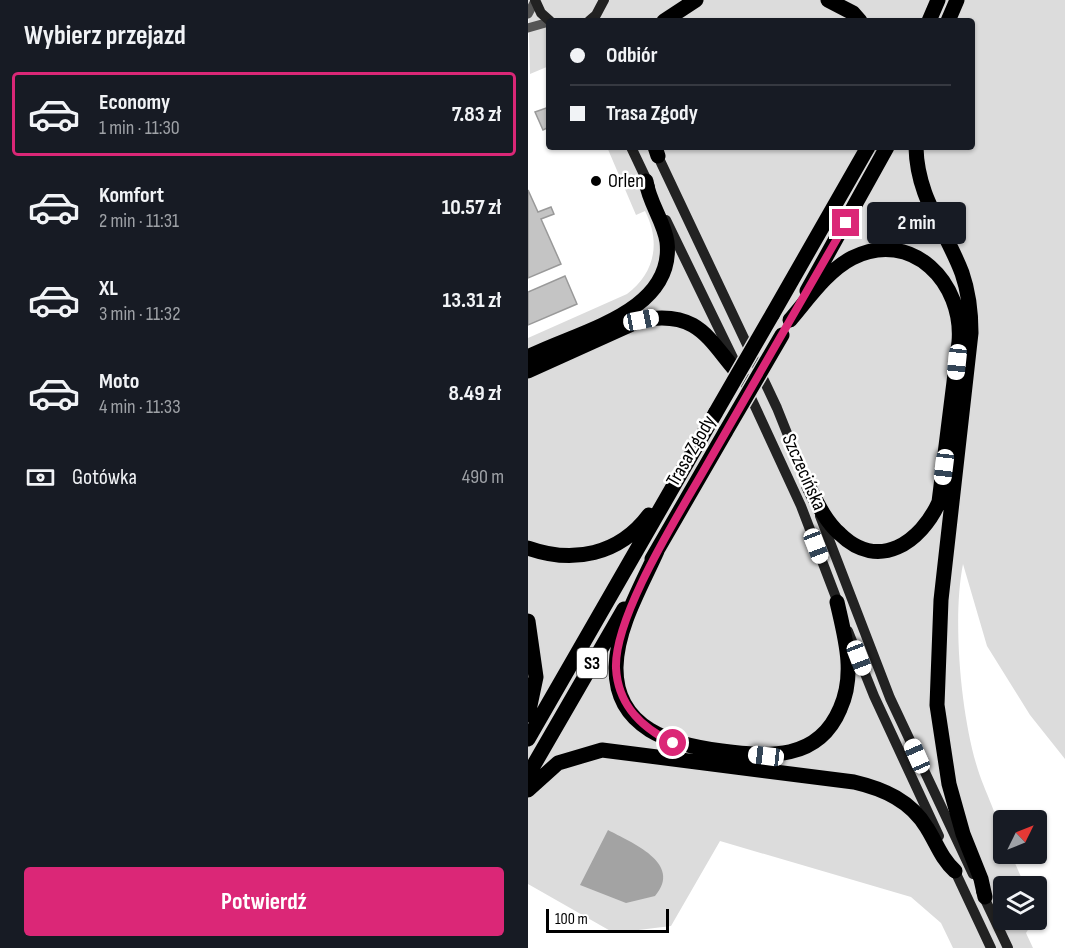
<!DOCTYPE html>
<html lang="pl">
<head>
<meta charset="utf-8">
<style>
  body { margin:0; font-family:"Sofia Sans Condensed",sans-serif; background:#20242c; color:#f1f3f6; height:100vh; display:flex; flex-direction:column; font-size:22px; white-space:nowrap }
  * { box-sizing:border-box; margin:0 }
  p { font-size:20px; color:#9ea1a6 }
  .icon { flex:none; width:33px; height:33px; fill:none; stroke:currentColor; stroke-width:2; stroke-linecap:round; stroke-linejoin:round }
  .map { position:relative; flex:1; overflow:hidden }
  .side { display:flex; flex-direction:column; background:#171b24; width:528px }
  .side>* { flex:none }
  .hud { position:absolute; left:18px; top:18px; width:429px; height:132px; border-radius:6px; box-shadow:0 2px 4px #0004; display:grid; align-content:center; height:132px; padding:0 24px; background:#171b24 }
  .needle { width:39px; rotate:47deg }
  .controls { position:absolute; left:465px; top:810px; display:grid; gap:12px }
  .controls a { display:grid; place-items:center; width:54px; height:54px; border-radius:6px; background:#171b24; box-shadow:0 2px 4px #0004; font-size:30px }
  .scale { position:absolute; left:18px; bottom:15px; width:123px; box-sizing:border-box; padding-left:6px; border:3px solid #000; border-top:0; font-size:16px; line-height:21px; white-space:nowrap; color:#000; -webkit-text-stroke:4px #fff; paint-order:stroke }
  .end { position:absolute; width:27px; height:27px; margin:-14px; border:8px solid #db2777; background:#fff; box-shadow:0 0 0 3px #fff }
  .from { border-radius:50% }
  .bubble { position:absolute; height:42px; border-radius:6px; background:#171b24; box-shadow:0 2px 4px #0004; font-size:20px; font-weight:700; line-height:42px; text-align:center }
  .car { position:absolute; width:18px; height:36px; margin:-18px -9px; border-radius:8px; box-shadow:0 0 4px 2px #0007; background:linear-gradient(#fff 24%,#345 0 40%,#fff 0 76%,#345 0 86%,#fff 0) }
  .hud b { display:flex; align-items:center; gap:21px; height:57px; font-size:22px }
  .hud b+b { border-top:2px solid #363941 }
  .hud i { width:15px; height:15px; background:#f1f3f6 }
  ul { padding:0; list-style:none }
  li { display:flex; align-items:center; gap:18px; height:84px; margin:0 12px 9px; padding:0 12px; border:3px solid transparent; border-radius:6px }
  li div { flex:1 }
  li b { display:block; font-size:22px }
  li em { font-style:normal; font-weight:700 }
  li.current { border-color:#db2777 }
  li>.icon { width:54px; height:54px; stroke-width:1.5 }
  h2 { padding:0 24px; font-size:27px; line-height:72px }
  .pay { display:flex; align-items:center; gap:15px; height:66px; padding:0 24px; font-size:22px }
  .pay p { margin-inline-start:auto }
  .button { display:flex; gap:12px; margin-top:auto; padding:12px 24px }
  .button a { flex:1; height:69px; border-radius:6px; background:#db2777; color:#fff; font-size:24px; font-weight:700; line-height:69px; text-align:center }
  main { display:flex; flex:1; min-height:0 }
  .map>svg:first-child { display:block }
  .green { fill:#dcdcdc }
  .water { fill:#a3a3a3 }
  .building { fill:#c4c4c4; stroke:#999; stroke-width:1.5 }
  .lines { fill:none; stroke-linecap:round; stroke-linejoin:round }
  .motorway-casing { stroke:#dbdbdb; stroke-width:18 }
  .tertiary { stroke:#555; stroke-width:9 }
  .secondary { stroke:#222; stroke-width:10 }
  .motorway { stroke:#000; stroke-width:15 }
  .motorway-bridge-casing { stroke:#dbdbdb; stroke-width:18; stroke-linecap:butt }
  .motorway-bridge { stroke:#000; stroke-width:15 }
  .route { stroke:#db2777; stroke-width:8 }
  .poi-dot { fill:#000; stroke:#fff; stroke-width:2 }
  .labels { text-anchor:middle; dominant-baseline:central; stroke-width:5; stroke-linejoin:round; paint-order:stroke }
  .shield { fill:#fff; stroke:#4c4c4c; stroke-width:1.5 }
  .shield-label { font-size:18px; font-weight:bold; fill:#000 }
  .poi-label { font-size:20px; fill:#000; stroke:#fff; text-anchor:start }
  .street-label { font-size:20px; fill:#000; stroke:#fff }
</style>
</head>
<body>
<main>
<section class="side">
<h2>Wybierz przejazd</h2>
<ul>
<li class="current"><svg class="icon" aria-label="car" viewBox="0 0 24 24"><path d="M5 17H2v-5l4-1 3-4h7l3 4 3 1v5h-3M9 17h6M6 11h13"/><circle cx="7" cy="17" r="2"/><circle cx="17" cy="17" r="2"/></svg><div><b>Economy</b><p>1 min · 11:30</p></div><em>7.83 zł</em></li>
<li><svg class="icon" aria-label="car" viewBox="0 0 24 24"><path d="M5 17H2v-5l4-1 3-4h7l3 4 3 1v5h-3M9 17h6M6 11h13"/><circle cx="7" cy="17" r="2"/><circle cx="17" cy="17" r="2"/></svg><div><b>Komfort</b><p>2 min · 11:31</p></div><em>10.57 zł</em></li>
<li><svg class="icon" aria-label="car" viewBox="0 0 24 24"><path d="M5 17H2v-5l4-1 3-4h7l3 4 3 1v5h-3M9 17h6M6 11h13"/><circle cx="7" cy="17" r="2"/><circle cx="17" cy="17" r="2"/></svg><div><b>XL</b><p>3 min · 11:32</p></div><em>13.31 zł</em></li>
<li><svg class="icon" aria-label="car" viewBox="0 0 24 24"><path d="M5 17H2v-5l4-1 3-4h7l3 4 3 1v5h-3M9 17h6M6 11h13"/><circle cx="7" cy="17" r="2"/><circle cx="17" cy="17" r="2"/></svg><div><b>Moto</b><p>4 min · 11:33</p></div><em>8.49 zł</em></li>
</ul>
<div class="pay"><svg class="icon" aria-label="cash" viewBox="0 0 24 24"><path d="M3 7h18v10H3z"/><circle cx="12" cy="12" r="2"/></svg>Gotówka<p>490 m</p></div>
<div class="button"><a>Potwierdź</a></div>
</section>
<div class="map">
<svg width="537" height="948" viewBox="0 0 537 948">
  <rect width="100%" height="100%" fill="#fff"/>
  <!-- green -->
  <path class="green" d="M0,0h537v759l-35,-44 -43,-69 -24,-82c-11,55 -2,153 15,206 9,28 25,54 26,84h7l14,32h-21v34h30l-8,13 7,15h-80l-12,-25 -30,-26 -191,-56 -49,85 -57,7 -86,-49v-546l99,-44c28,-21 34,-52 18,-83l-9,4 -29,-68h365v-126h-423v45l-19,8z"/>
  <!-- water -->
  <path class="water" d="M80,830c22,12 76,33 47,66l-29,7 -46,-18z"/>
  <!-- building -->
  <path class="building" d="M21,107v20l-6,3 -8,-18z
    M0,190l10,22 13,-5 3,7 -13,5 20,45 -33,14z
    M37,276l12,28 -49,21v-33z"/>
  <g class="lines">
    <defs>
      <path id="motorway" d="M300,0l25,13 7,8
        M136,21l32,-21
        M401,21l9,-21
        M420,21l9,-21
        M127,147l3,9
        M388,147c1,51 29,81 46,126 7,20 9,39 9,60l-30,267 -4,105 12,79 14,50 18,45 4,18
        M279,291l80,-144
        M244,315l96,-168
        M262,320c18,-21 37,-49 62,-62 60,-30 112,25 107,84l-20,160c-18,40 -60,70 -99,32 -14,-12 -23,-31 -31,-47
        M0,357c48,-25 147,-44 139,-115 -3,-21 -18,-39 -21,-61
        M0,371l113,-51c60,-11 68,22 102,59
        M0,548c45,16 91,7 121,-33
        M129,551c-16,36 -40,76 -41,116 -1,62 56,78 106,84 46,6 96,10 118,-42 16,-35 5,-72 -3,-107
        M124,559l74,-128
        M0,621l8,56 -8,38
        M0,739l188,-327
        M0,775l96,-166
        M0,790l30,-27 44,-13 252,32c30,7 57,19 73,46 10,16 14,30 28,43"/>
    </defs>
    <!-- motorway casing -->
    <use href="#motorway" class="motorway-casing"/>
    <!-- tertiary -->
    <path class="tertiary" d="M0,14l7,-13
      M0,28l21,-6"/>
    <!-- secondary -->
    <path class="secondary" d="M7,0l6,13 9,8
      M61,21l7,-6 8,-15
      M103,147l19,40
      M127,150l122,258 34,85
      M138,220l69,142
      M218,387l55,119 39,102
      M292,516l70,182 83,176
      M320,631l26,65 65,140
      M425,867l38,81
      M453,891l27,57"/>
    <!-- motorway -->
    <use href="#motorway" class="motorway"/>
    <defs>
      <path id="motorway-bridge" d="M188,412l56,-97
        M198,431l56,-96"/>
    </defs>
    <!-- motorway-bridge casing -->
    <use href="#motorway-bridge" class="motorway-bridge-casing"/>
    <!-- motorway-bridge -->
    <use href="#motorway-bridge" class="motorway-bridge"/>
  </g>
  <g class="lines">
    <!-- route -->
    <path class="route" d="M145,743c-31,-15 -55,-37 -57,-75 -2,-53 65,-157 92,-205 46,-80 92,-160 138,-240"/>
  </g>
  <!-- markers -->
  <circle class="poi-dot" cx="68" cy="181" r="6"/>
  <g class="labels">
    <!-- shield labels -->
    <rect class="shield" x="49" y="648" width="30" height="30" rx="4.5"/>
    <g class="shield-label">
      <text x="64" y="663">S3</text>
    </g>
    <!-- poi labels -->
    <g class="poi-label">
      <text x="80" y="181">Orlen</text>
    </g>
    <!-- street labels -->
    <g class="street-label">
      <text transform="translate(163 451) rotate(-60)">Trasa Zgody</text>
      <text transform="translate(276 472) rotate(66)">Szczecińska</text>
    </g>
  </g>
</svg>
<div class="controls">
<a><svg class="needle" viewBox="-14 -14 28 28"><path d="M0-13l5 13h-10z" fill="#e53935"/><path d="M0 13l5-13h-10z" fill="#9ea1a6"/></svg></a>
<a><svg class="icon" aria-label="layers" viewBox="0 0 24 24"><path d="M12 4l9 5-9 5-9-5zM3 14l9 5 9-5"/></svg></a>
</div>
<div class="scale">100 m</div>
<i class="end from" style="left:145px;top:743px"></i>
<i class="end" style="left:318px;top:223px"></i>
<div class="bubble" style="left:339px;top:202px;width:99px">2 min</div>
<i class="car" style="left:113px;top:320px;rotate:79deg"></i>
<i class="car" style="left:429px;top:362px;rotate:186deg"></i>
<i class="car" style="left:416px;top:467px;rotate:187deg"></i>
<i class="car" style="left:288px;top:546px;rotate:159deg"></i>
<i class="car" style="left:331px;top:658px;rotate:159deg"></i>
<i class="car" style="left:238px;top:756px;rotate:277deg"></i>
<i class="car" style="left:389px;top:756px;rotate:336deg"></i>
<div class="hud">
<b><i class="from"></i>Odbiór</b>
<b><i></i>Trasa Zgody</b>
</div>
</div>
</main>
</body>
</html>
